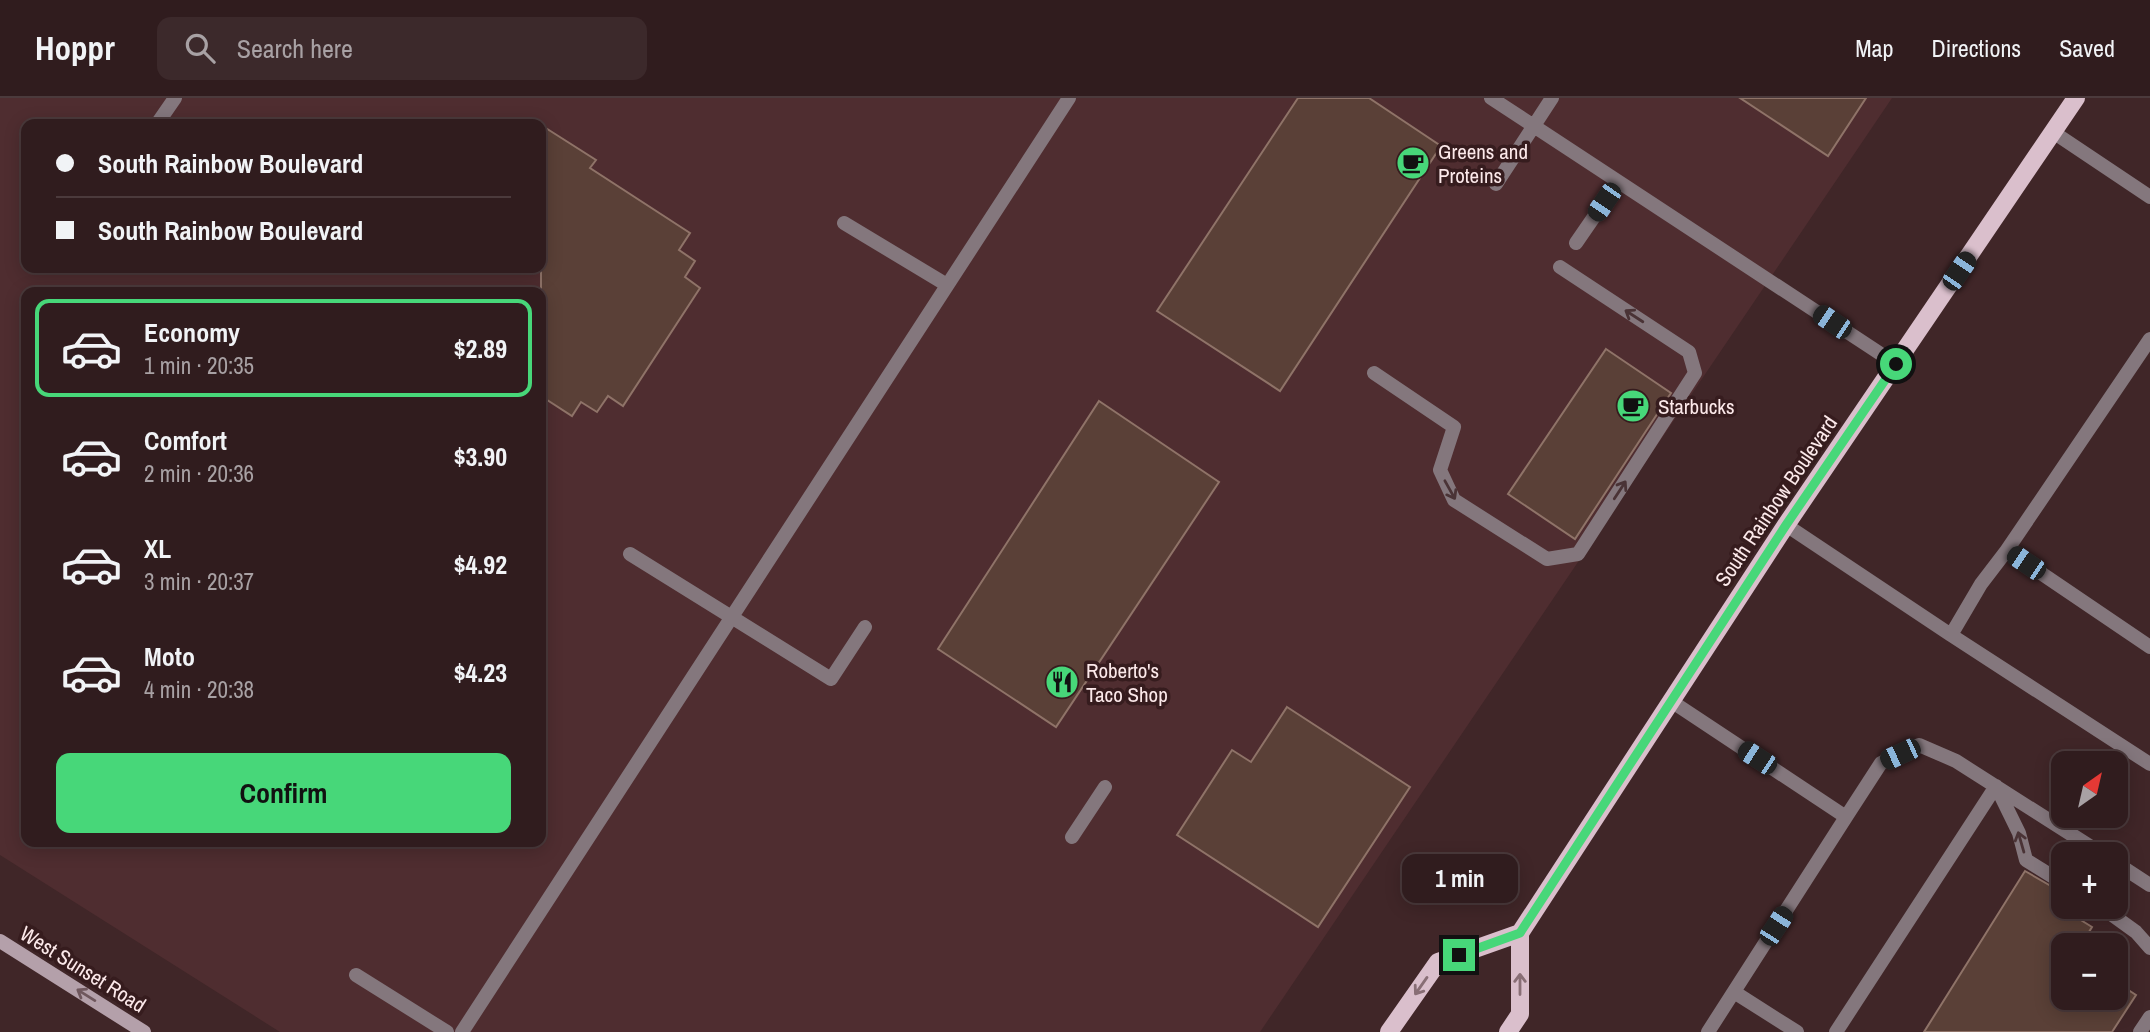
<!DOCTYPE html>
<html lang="en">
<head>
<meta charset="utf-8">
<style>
  body { margin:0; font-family:"Archivo Narrow",sans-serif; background:#3c292b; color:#f1f3f6; height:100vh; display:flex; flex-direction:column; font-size:26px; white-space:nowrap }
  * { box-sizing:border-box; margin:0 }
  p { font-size:23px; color:#a8a1a4 }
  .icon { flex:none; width:38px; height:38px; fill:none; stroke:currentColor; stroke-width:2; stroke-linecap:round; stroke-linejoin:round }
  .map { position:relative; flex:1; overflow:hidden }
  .drawer { position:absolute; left:21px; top:189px; width:525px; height:560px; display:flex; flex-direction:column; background:#301c1e; border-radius:14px; box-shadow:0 4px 18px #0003,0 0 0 2px #4b3a3c }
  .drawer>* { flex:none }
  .top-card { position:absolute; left:21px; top:21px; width:525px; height:154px; border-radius:14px; box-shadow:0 4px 18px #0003,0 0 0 2px #4b3a3c; display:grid; align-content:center; height:154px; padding:0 35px; background:#301c1e }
  .needle { width:46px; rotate:34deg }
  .controls { position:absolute; left:2051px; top:653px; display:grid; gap:14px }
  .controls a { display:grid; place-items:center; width:77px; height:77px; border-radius:14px; background:#301c1e; box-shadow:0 4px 18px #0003,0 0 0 2px #4b3a3c; font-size:35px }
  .end { position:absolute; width:32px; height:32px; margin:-16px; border:9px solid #47d779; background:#111; box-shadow:0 0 0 4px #111 }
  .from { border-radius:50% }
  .bubble { position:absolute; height:49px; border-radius:14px; background:#301c1e; box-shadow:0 4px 18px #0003,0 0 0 2px #4b3a3c; font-size:23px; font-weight:700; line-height:49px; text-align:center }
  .car { position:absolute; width:21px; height:42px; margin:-21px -10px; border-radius:9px; box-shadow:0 0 5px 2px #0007; background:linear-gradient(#222 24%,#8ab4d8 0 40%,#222 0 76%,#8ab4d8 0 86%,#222 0) }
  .top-card b { display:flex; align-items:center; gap:24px; height:66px; font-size:26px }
  .top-card b+b { border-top:2px solid #4b3a3c }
  .top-card i { width:18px; height:18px; background:#f1f3f6 }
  ul { padding:12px 0 0; list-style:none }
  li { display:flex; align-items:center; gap:21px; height:98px; margin:0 14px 10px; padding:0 21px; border:4px solid transparent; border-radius:14px }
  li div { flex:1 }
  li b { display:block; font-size:26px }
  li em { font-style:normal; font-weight:700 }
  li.current { border-color:#47d779 }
  li>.icon { width:63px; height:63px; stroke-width:1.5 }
  .cta { display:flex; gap:14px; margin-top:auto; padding:14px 35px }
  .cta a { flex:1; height:80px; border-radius:14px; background:#47d779; color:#111; font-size:28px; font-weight:700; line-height:80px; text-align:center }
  header { display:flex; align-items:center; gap:42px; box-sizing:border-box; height:98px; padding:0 35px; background:#301c1e; border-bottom:2px solid #4b3a3c }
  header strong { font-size:33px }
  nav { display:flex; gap:38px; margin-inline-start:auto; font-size:24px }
  .search { width:490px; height:63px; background:#3c292b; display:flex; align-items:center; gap:18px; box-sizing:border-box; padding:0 24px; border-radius:14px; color:#a8a1a4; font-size:26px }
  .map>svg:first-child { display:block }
  .built { fill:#4f2d30; fill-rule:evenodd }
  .building { fill:#5a4037; stroke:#8f7368; stroke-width:2 }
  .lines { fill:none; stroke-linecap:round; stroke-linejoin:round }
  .lane { stroke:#84777d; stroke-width:14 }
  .secondary { stroke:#b4a0aa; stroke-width:14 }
  .primary { stroke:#dabfcc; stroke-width:18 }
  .oneway { stroke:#4a3336 }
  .oneway2 { stroke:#886e75 }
  .oneway3 { stroke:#6f575d }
  .route { stroke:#47d779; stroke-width:9 }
  .labels { text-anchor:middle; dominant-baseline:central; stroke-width:7; stroke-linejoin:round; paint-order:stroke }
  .poi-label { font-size:21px; fill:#fce9ea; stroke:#361c1e; text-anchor:start }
  .street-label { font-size:21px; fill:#fce9ea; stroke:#361c1e }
</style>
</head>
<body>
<header>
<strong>Hoppr</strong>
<div class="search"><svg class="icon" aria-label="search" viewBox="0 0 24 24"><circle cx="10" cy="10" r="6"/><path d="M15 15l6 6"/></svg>Search here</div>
<nav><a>Map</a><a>Directions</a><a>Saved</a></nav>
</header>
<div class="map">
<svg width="2150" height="934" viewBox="0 0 2150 934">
  <rect width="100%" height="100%" fill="#402628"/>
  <!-- built -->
  <path class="built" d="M0,0h1892l-632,934h-980l-280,-177zM26,26h515v144h-515zM26,194h515v550h-515z"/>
  <!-- building -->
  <path class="building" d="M1298,0h71l72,48 -161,245 -123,-80z
    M1740,0h126l-38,58z
    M541,27l55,35 -6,8 100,65 -11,17 16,11 -10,16 15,11 -77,118 -15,-10 -11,16 -16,-10 -9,14 -31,-20z
    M1606,251l65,44 -96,146 -67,-45z
    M1099,303l120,81 -163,245 -118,-78z
    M1287,609l123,80 -92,140 -141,-92 55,-85 19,12z
    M2025,773l38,22v16l29,18 -11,18h-18v53h53v-16l20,13 -24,37h-188z"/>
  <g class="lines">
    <!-- lane -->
    <path class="lane" d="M1491,0l405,266
      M157,26l18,-26
      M2053,34l97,65
      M1496,86l56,-86
      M844,125l103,62
      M1576,145l42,-61
      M2150,241l-143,211 143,97
      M1374,275l80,54 -14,43 14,30 93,59 31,-5 117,-181 -6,-21 -129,-85
      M1786,427l165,110 30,-51 26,-34
      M630,456l201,125 34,-52
      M1951,537l199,129
      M1671,603l175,116 -138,215
      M1996,688l23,47 7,27 37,23
      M1846,719l35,-54 38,-18 37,16 146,93
      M1072,739l33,-50
      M2116,765l34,22
      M2100,808l36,26 14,16
      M356,877l91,57
      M1734,894l63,40
      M462,934l607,-934
      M1836,934l160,-246
      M2140,934l10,-15"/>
    <!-- secondary -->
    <path class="secondary" d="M0,843l144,91"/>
    <!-- primary -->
    <path class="primary" d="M1389,934l49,-70 82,-29
      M1508,934l12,-18v-81l266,-408 290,-427"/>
  </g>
  <!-- one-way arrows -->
  <defs><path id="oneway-shaft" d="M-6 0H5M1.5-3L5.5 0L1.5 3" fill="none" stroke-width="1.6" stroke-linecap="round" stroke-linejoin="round" transform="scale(1.75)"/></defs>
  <g class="oneway">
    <use href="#oneway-shaft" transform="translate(1634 218) rotate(-147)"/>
    <use href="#oneway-shaft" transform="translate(1450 392) rotate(61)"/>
    <use href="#oneway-shaft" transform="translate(1620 392) rotate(-57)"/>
    <use href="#oneway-shaft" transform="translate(2021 744) rotate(-106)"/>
  </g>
  <g class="oneway2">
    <use href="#oneway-shaft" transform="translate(1520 886) rotate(-90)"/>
    <use href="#oneway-shaft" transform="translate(1421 888) rotate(125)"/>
  </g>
  <use class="oneway3" href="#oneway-shaft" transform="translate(86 897) rotate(-148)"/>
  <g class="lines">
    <!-- route -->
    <path class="route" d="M1459,857l61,-22 266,-408 110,-161"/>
  </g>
  <!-- icons -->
  <defs>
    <symbol id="cafe-disc" viewBox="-11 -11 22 22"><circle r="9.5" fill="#47d779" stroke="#361c1e"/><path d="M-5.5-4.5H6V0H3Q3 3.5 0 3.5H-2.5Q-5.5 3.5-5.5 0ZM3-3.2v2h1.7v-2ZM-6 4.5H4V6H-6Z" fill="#111"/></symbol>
    <symbol id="restaurant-disc" viewBox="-11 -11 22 22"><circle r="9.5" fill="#47d779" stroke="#361c1e"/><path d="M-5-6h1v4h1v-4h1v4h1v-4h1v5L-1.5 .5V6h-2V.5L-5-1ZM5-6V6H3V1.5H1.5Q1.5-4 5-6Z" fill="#111"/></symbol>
  </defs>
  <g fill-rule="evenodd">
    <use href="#cafe-disc" x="1394" y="46" width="38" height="38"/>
    <use href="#cafe-disc" x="1614" y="289" width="38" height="38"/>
    <use href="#restaurant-disc" x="1043" y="565" width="38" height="38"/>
  </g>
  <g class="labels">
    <!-- poi labels -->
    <g class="poi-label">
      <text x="1438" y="53">Greens and<tspan x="1438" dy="24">Proteins</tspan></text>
      <text x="1658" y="308">Starbucks</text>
      <text x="1086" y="572">Roberto's<tspan x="1086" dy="24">Taco Shop</tspan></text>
    </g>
    <!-- street labels -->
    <g class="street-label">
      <text transform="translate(1776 403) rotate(-56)">South Rainbow Boulevard</text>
      <text transform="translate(83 871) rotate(32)">West Sunset Road</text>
    </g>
  </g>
</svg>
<div class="controls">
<a><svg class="needle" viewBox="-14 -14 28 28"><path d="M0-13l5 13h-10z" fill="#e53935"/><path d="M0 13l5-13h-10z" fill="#a8a1a4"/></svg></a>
<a>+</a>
<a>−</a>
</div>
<i class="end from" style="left:1896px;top:266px"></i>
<i class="end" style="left:1459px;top:857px"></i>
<div class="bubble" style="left:1402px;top:756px;width:116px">1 min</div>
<i class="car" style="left:1604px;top:104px;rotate:214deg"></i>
<i class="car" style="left:1959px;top:173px;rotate:34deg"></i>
<i class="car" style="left:1832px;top:224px;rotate:304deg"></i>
<i class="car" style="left:2026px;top:465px;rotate:304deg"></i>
<i class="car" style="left:1900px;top:656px;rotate:245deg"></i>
<i class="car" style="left:1757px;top:660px;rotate:303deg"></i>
<i class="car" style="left:1776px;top:828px;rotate:33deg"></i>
<div class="top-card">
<b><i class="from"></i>South Rainbow Boulevard</b>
<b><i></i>South Rainbow Boulevard</b>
</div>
<section class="drawer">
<ul>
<li class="current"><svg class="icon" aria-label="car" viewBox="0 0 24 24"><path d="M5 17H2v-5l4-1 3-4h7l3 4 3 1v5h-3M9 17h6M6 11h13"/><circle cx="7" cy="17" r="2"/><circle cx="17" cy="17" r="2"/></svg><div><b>Economy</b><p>1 min · 20:35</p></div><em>$2.89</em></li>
<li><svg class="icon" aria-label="car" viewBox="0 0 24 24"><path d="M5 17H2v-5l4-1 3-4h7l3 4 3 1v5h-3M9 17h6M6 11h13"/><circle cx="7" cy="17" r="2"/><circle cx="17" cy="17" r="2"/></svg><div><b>Comfort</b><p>2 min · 20:36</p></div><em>$3.90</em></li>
<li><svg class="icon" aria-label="car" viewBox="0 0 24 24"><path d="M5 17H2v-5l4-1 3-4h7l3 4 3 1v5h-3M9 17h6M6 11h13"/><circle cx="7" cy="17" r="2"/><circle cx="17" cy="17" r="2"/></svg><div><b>XL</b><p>3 min · 20:37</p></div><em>$4.92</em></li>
<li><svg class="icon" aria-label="car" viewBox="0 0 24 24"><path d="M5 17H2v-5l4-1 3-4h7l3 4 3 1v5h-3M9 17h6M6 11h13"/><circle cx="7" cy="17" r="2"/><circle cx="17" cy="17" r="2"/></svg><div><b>Moto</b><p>4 min · 20:38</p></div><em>$4.23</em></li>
</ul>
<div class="cta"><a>Confirm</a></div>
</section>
</div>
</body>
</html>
